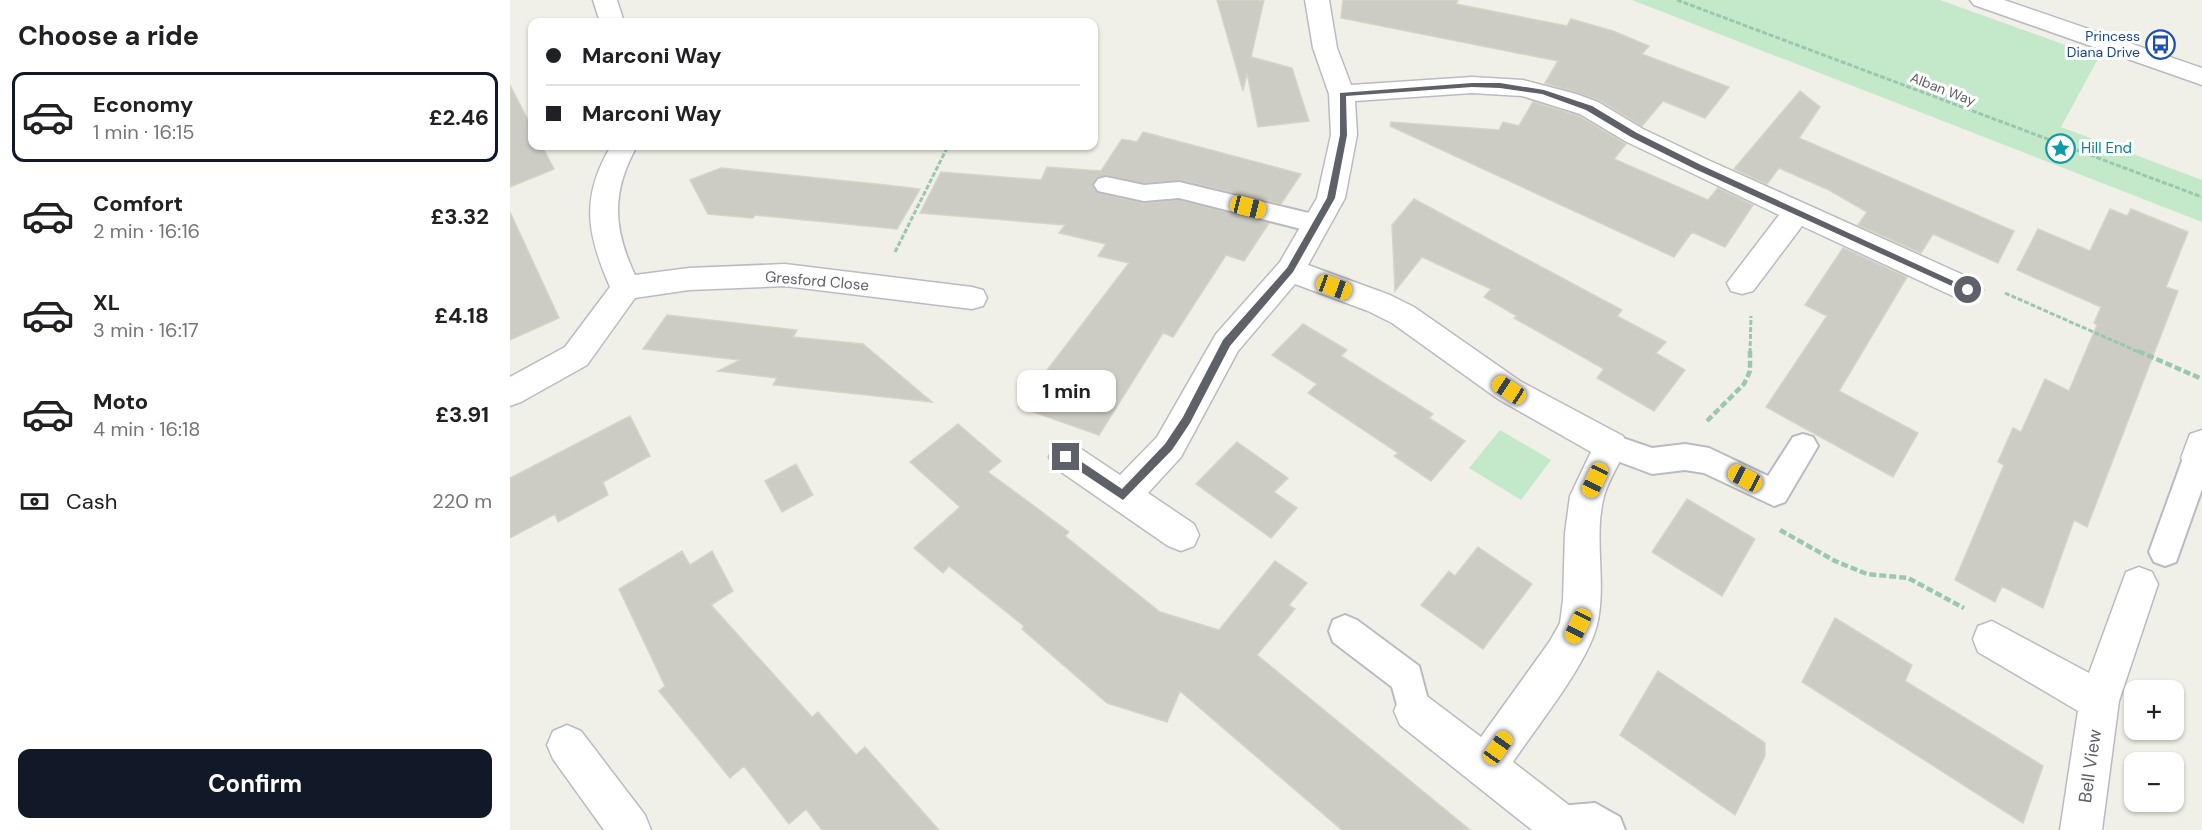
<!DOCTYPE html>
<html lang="en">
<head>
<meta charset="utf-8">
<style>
  body { margin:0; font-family:"DM Sans",sans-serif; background:#f6f6f6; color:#202124; height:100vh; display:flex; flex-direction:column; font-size:22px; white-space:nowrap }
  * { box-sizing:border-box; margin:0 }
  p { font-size:20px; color:#757577 }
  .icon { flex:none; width:33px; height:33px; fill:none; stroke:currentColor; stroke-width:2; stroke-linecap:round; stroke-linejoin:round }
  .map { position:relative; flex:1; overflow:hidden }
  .side { display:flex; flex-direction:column; background:#fff; width:510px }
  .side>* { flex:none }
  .top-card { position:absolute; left:18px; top:18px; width:570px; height:132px; border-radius:12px; box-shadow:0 2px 4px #0004; display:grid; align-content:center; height:132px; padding:0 18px; background:#fff }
  .fabs { position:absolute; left:1614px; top:680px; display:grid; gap:12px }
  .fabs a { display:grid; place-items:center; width:60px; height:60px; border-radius:12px; background:#fff; box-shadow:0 2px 4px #0004; font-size:30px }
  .end { position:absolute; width:27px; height:27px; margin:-14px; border:8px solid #5f6168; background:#fff; box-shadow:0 0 0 3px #fff }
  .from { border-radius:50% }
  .bubble { position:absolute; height:42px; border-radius:12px; background:#fff; box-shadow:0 2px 4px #0004; font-size:20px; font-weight:700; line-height:42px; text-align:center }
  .car { position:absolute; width:18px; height:36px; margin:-18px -9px; border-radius:8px; box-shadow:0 0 4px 2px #0007; background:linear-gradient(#f5c518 24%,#345 0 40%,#f5c518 0 76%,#345 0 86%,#f5c518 0) }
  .top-card b { display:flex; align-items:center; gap:21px; height:57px; font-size:22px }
  .top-card b+b { border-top:2px solid #e0e0e0 }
  .top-card i { width:15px; height:15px; background:#202124 }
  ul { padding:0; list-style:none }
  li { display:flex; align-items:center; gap:18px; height:90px; margin:0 12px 9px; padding:0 6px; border:3px solid transparent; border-radius:12px }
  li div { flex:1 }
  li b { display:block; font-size:22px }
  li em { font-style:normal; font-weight:700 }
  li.selected { border-color:#111827 }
  li>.icon { width:54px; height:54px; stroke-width:1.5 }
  h2 { padding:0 18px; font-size:27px; line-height:72px }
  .pay { display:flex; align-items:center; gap:15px; height:66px; padding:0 18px; font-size:22px }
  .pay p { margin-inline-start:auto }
  .action { display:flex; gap:12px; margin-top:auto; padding:12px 18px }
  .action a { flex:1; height:69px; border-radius:12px; background:#111827; color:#fff; font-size:24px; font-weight:700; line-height:69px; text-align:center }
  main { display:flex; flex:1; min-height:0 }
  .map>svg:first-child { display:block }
  .green { fill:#c4e8ca }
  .building { fill:#cccbc4; stroke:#d6d4c6; stroke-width:1.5 }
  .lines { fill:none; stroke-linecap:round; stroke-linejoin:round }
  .lane-casing { stroke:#babbc1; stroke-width:4 }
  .street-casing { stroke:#babbc1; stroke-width:3 }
  .secondary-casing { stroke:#b9bac1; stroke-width:3 }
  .path-far1 { stroke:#9bc7af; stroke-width:3; stroke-dasharray:5 2; stroke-linecap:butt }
  .path { stroke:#9bc7af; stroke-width:4.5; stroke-dasharray:7 3; stroke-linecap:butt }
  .lane { fill:#fff; fill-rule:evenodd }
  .street { fill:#fff; fill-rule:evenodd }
  .secondary { fill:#fff; fill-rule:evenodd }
  .route { fill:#5f6168 }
  .labels { text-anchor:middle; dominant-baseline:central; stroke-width:6; stroke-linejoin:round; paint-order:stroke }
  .far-transit-label { font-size:14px; fill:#164399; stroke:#fff; text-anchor:end }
  .far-street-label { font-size:14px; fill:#5f6168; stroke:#fff }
  .culture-label { font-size:15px; fill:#0d838f; stroke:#fff; text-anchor:start }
  .street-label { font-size:15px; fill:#5f6168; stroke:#fff }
  .near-street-label { font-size:18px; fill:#5f6168; stroke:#fff }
</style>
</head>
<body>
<main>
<section class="side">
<h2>Choose a ride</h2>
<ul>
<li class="selected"><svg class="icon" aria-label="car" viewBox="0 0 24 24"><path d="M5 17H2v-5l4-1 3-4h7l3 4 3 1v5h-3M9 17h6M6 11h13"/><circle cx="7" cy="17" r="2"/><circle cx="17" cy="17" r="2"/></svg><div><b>Economy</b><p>1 min · 16:15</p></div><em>£2.46</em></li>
<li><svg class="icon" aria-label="car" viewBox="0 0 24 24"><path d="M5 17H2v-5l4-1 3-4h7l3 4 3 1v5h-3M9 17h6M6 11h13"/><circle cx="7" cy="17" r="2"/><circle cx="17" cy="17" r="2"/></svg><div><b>Comfort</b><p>2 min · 16:16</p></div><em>£3.32</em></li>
<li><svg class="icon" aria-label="car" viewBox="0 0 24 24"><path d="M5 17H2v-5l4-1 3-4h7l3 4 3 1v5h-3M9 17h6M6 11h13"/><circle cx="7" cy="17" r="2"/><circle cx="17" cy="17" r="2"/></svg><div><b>XL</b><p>3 min · 16:17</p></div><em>£4.18</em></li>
<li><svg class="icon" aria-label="car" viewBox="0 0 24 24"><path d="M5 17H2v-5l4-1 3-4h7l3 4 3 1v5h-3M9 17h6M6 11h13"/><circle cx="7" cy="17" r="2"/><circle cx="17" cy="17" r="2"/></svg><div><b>Moto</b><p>4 min · 16:18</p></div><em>£3.91</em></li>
</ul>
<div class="pay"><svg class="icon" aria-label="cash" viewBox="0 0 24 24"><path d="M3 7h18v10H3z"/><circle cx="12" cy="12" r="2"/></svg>Cash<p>220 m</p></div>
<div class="action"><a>Confirm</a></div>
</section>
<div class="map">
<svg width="1692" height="830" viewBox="0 0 1692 830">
  <rect width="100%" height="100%" fill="#f1f0e8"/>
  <!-- green -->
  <path class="green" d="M1122,0h308l159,57 -38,70 141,53v42z
    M990,430l51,30 -30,40 -52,-32z"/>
  <!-- building -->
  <path class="building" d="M707,0h47l-13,57 41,11 17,53 -51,6 -11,-54 -4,18z
    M833,0h115l-2,4 111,22 4,-7 42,12 36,15 -7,8 87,33 -24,31 -42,-17 -21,25 -43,-26 -54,-17 13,-22 -217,-43z
    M0,85l22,43v18h10l12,23 -44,18z
    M1290,91l20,16 -21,31 215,93 -16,32 -65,-29 -12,19 -63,-28 9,-13 -38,-22 -50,-22 -12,16 -33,-15z
    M1023,102l46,14 47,28 -12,15 94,41 10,-12 35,17 -28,42 -33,-15 -18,25 -284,-131 1,-4 108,8 4,-8 16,4z
    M633,132l158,42 -20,30 -101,-24 -36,3 -38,-8 -10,3 -4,8 6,7 46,10 35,-3 90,23 -25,38 -18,-6 -53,82 -10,-4 -64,102 -80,-28 110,-144 -31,-7 8,-12 -47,-11 6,-8 -145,-12 21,-41 100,8 6,-13 54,4 21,-32 15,3z
    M211,168l165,17 34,4 -23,40 -142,-14 -2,3 -45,-4 -18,-34z
    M904,199l208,111 -5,6 49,26 -10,11 29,17 -31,41 -57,-33 7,-9 -90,-51 3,-2 -33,-19 7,-8 -69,-32 -27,34 -3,-66z
    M1600,209l17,7 4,-7 57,23 -22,55 12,4 -91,236 -13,-7 -31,88 -41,-22 -7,16 -40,-22 49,-115 -6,-3 15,-34 8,4 24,-53 24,12 28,-66 -3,-2 7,-16 -84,-37 21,-41 52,22z
    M0,212l49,106 -49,22z
    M1333,248l64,29 -68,114 79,42 -25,44 -127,-70 61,-91 -22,-11z
    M157,315l130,15 -4,7 70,7 69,58 -159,-17 4,-7 -59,-7 22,-11 -97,-11z
    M793,324l44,26 -6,6 92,58 -4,4 36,23 -34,40 -37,-25 4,-3 -90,-60 9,-9 -45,-29z
    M120,416l20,40 -47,26 5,13 -50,27 -3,-8 -45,24v-60z
    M448,424l43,37 -13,11 81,60 -4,4 95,76 59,18 56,-69 32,22 -18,22 6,4 -38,46 213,175h-128l-162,-139 -13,31 -60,-19 -85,-74 2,-3 -75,-60 -6,7 -29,-25 46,-41 -50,-45z
    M727,442l51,36 -14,14 23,16 -26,30 -75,-54z
    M286,464l17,31 -31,17 -17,-31z
    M1177,499l68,40 -33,57 -70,-44z
    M968,547l54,37 -49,65 -62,-44 28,-34 6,5z
    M172,551l8,14 22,-14 21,40 -22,14 101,112 6,-5 38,43 9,-8 74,83h-117l-16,-21 -17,15 -45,-58 -14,12 -71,-87 6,-5 -46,-97z
    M1325,618l77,47 -7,16 138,85 -20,57 -221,-141z
    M1148,671l107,72v13l-30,59 -115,-80z"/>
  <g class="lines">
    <defs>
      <path id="lane" d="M596,177l38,8 35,-3 138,33 9,3 3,6 -3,6 -9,3 -138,-35 -35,3 -46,-10 -4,-6 4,-6z
        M1101,434l41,14 33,-4 24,4 59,28 25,-39 10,-3 10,3 5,9 -33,56 -11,4 -70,-33 -19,-3 -33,4 -51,-19 -5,-9 5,-9z
        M1688,445l4,2v42l-26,73 -11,4 -11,-4 -5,-10 34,-94 5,-9z
        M835,615l12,5 62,46 12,45 -5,12 -12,5 -12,-5 -10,-36 -59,-45 -4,-11 4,-11z
        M1085,803l25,14 5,13h-82l-2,-6 5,-13 13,-5z"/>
      <path id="street" d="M83,0h24l7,22h-24z
        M795,0h24l8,48 14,37 121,-8 51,3 53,14 22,8 45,27 65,31 271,122 4,8 -4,8 -11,3 -11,-3 -155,-72 -49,65 -11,3 -11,-3 -4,-8 52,-68 -154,-74 -45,-27 -58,-18 -50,-3 -117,8 2,34 -12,63 -37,67 82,30 24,12 106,74 103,55 5,10c-8,16 -19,33 -24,50 -11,42 3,87 -7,129 -10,40 -60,101 -84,137l61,47 6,15 -2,6h-46l-132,-105 -6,-14 6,-14 14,-6 14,6 53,40 69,-96 10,-18 3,-23 2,-67 5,-37 21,-44 -93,-53 -106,-76 -24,-12 -73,-27 -57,67 -57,106 -33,36 46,31 5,11 -5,11 -13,5 -13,-5 -114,-79 -5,-10 5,-10 12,-5 12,5 42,28 37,-38 59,-103 64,-72 37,-64 14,-63 -2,-41 -16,-46z
        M101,146h26c-26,46 -24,82 -2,129l54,-7 96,-4 187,23 11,3 4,8 -4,8 -11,3 -187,-23 -96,4 -54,8 -48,67 -66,37 -11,4v-29l55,-30 45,-60c-23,-53 -30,-89 1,-141z
        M1692,430v41l-4,2 -12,-5 -5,-10 9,-24z
        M1629,567l13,5 6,12 -39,117 -17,129h-42l18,-119 -100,-59 -5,-13 5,-13 14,-5 97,52 37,-101z
        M57,725l14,6 64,84 6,15h-47l-51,-71 -6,-14 6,-14z"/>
      <path id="secondary" d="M1460,0h34l198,68v17l-228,-80z"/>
    </defs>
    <!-- lane casing -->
    <use href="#lane" class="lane-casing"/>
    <!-- street casing -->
    <use href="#street" class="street-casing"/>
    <!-- secondary casing -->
    <use href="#secondary" class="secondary-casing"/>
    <!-- path-far1 -->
    <path class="path-far1" d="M1167,0l525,197
      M385,252l53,-106
      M1495,293l136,60
      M1240,353l1,-37"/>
    <!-- path -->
    <path class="path" d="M1628,351l64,28
      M1197,421l37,-37 6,-13v-20
      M1270,530l55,31 32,13 41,4 56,30"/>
    <!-- lane -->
    <use href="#lane" class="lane"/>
    <!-- street -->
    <use href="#street" class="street"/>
    <!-- secondary -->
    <use href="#secondary" class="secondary"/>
  </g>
  <!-- route -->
  <path class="route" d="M962,83h28l44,7 48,16 45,27 64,32 272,125 -1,2h-7l-270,-123 -64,-32 -45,-27 -44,-16 -42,-6 -28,-1 -126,9 1,39 -12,63 -42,74 -63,74 -40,77 -18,27 -49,50 -60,-40v-6h7l52,35 43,-45 18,-27 40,-77 64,-72 40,-70 13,-63v-42z"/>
  <!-- icons -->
  <defs>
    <symbol id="bus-ring" viewBox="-11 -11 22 22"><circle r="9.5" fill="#fff" stroke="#1a4fb4" stroke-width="1.5"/><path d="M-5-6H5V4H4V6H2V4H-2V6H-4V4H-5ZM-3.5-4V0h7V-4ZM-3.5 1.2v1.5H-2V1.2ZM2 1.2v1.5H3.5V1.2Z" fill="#1a4fb4"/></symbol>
    <symbol id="sight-ring" viewBox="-11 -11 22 22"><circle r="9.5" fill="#fff" stroke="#0f9aa8" stroke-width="1.5"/><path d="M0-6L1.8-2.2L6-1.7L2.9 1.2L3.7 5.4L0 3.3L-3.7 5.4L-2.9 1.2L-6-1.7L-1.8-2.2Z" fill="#0f9aa8"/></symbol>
  </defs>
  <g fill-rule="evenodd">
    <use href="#bus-ring" x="1634" y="28" width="33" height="33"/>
    <use href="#sight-ring" x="1534" y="132" width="33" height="33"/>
  </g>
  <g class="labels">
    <!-- far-transit labels -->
    <g class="far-transit-label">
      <text x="1630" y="36">Princess<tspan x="1630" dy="16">Diana Drive</tspan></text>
    </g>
    <!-- far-street labels -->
    <g class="far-street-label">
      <text transform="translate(1433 89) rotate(21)">Alban Way</text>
    </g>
    <!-- culture labels -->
    <g class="culture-label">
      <text x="1571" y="148">Hill End</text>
    </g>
    <!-- street labels -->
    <g class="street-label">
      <text transform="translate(307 281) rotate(5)">Gresford Close</text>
    </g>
    <!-- near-street labels -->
    <g class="near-street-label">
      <text transform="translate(1580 766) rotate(-82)">Bell View</text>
    </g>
  </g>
</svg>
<div class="fabs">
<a>+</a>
<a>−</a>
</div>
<i class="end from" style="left:1458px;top:290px"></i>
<i class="end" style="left:556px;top:457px"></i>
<div class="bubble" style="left:507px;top:370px;width:99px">1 min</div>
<i class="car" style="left:738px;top:207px;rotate:104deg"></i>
<i class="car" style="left:824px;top:287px;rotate:110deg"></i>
<i class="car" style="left:999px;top:390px;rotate:303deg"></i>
<i class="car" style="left:1235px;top:478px;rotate:298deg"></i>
<i class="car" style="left:1085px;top:480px;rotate:205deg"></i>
<i class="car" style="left:1068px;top:626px;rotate:206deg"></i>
<i class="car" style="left:988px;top:748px;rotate:35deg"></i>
<div class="top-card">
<b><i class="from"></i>Marconi Way</b>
<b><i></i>Marconi Way</b>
</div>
</div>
</main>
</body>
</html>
